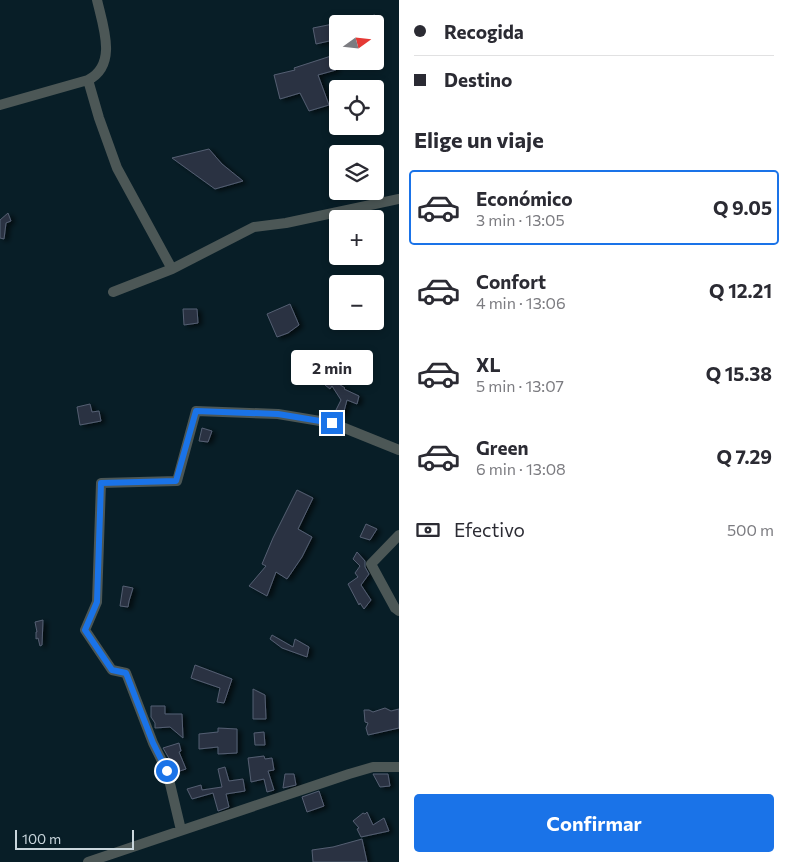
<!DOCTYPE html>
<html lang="es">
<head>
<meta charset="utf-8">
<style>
  body { margin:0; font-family:Commissioner,sans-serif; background:#f7f7f7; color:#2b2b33; height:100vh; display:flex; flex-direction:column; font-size:19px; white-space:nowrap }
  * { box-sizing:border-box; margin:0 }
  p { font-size:16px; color:#7c7c81 }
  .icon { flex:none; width:28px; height:28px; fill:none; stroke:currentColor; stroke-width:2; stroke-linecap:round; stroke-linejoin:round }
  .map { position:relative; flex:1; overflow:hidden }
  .drawer { display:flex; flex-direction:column; background:#fff; width:390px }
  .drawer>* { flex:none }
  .top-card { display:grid; align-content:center; height:110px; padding:0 15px; background:#fff }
  .needle { width:32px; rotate:75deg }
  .fabs { position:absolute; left:329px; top:15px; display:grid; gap:10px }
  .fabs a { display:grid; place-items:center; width:55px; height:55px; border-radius:5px; background:#fff; box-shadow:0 2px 8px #0003; font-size:25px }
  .scale { position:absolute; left:15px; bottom:12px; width:119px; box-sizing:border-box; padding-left:5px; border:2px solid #c9d6dc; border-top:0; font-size:14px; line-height:18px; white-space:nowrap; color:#c9d6dc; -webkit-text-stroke:4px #081e27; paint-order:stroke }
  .end { position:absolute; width:22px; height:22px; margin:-11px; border:6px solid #1a73e8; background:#fff; box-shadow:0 0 0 2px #fff }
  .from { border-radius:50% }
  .bubble { position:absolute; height:35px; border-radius:5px; background:#fff; box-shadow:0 2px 8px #0003; font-size:16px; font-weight:700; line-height:35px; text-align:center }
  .top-card b { display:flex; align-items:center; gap:18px; height:48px; font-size:19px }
  .top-card b+b { border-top:1px solid #e1e1e2 }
  .top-card i { width:12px; height:12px; background:#2b2b33 }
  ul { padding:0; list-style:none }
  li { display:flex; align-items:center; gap:15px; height:75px; margin:0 10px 8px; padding:0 5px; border:2px solid transparent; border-radius:5px }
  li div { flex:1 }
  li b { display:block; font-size:19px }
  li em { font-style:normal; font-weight:700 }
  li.current { border-color:#1a73e8 }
  li>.icon { width:45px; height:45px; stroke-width:1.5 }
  h2 { padding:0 15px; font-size:22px; line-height:60px }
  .pay { display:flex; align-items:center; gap:12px; height:55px; padding:0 15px; font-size:19px }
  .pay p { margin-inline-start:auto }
  .button { display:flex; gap:10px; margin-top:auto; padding:10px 15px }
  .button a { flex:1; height:58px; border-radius:5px; background:#1a73e8; color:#fff; font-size:20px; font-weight:700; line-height:58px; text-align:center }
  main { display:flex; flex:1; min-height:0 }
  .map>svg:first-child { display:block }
  .building { fill:#293243; stroke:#555f72; filter:url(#shadow) }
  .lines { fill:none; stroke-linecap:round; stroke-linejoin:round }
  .minor { stroke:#4c5756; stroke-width:10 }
  .route { stroke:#1a73e8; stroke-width:6 }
</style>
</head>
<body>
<main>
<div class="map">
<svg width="399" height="862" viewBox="0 0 399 862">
  <defs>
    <filter id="shadow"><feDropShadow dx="4" dy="2" stdDeviation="2.5" flood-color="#0009"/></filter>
  </defs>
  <rect width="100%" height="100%" fill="#081e27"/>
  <!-- building -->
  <path class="building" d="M375,15l3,9h-31l-1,-3z
    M338,23v16l-22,5 -3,-16z
    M331,56l5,14 -18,5 11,30 -20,6 -9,-18 -20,6 -6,-24 21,-5 -1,-2z
    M209,149l13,15 21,17 -28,8 -43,-31z
    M8,213l3,8 -5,2 -2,16 -4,-1v-18z
    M290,304l9,21 -11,8 -11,4 -10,-23z
    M183,309h14l1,14 -14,2z
    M324,374l4,3h7l-1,4 11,7 -1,1 15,7 -2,8 -10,-4 -4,15 -8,-3 6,-12 -9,-14 -2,3 -5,-4 1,-7z
    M90,404l2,8 7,-1 2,10 -21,4 -3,-18z
    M202,428l10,3 -4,11 -9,-1z
    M297,490l16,8 -15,31 14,8 -10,20 -15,22 -11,-7 -9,24 -18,-10 17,-20 -4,-2 11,-26z
    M366,524l11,5 -7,11 -10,-3z
    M357,552l8,9v6l4,7 -8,11 10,15 -7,9 -4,-6 -1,2 -11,-21 10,-7 -3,-4 5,-7 -7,-7z
    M123,586l10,2 -4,13 -1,6 -8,-1z
    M43,620l-1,25 -2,1 -2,-8 -2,1v-7h1l-2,-10z
    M272,635l21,12 2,-8 14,8 -2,10 -25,-9 -12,-9z
    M195,665l37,14 -8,24 -7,-1 3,-14 -29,-10z
    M253,689l12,6 1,24h-13z
    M151,706h14v8h17l1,24 -13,-11 -15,1v-5l-4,-6z
    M385,708l6,3 8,-2v19l-31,7 -2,-7 2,-5 -3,-1 -1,-12h5l4,2z
    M218,728l19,1v24l-19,1v-7l-19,2v-15l19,-2z
    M264,732l1,13h-10l-1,-12z
    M179,743l2,8 -2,1 7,17 -9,3 -14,-24z
    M264,756l1,3 7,-1 2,12 -6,1 6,19 -7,2 -3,-13 -13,3 -3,-24z
    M225,767l4,14 14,-2 2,12 -19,3 3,13 -11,4 -5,-18 -21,6 -5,-10 14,-4 1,5 20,-3 -4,-18z
    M285,774h9l2,11 -13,3z
    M373,774h15l2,12 -10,1z
    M319,791l5,15 -17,6 -5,-15z
    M367,812l6,13 11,-7 5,13 -28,6 -4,-8 2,-1 -6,-7 10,-8 2,1z
    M362,839l5,23h-54l-1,-12 21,-3z"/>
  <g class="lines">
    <!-- minor -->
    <path class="minor" d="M88,80l11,38 18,50 55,101
      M0,105l88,-25c30,-15 15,-54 9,-80
      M113,292l59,-23 82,-42 32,-4 113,-24
      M399,535l-28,29 24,44 4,3
      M181,830l-14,-59 -14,-28 -27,-70 -14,-3 -27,-40 12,-28 4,-119 76,-2 19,-70 82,3 54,9 67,27
      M88,862l261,-88 24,-7h26"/>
  </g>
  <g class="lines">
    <!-- route -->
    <path class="route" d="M167,771l-14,-28 -27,-70 -14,-3 -27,-40 12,-28 4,-119 75,-2 20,-70 82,3 54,9"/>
  </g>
</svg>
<div class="fabs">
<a><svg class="needle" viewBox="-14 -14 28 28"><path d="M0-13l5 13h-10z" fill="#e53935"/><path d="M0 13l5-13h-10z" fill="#7c7c81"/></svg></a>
<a><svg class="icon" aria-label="locate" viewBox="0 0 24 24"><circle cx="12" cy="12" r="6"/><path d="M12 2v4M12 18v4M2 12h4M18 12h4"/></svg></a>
<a><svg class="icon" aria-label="layers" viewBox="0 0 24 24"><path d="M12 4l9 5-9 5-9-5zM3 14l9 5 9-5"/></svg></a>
<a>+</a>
<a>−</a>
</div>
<div class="scale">100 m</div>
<i class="end from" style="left:167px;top:771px"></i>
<i class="end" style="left:332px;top:423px"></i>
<div class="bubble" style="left:291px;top:350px;width:82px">2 min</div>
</div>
<section class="drawer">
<div class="top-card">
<b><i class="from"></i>Recogida</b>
<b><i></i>Destino</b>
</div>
<h2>Elige un viaje</h2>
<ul>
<li class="current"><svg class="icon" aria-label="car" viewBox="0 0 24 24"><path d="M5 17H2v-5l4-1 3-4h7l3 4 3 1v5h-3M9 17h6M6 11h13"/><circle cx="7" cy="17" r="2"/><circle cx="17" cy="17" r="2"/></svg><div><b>Económico</b><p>3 min · 13:05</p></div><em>Q 9.05</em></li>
<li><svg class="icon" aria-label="car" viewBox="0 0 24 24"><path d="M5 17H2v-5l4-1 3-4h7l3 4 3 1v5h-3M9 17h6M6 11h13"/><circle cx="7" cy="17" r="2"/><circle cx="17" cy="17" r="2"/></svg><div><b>Confort</b><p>4 min · 13:06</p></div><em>Q 12.21</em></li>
<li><svg class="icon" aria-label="car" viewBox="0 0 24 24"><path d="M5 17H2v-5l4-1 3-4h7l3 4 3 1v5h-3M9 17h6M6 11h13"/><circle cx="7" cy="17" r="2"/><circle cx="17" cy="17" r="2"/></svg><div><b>XL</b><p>5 min · 13:07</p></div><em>Q 15.38</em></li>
<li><svg class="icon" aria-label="car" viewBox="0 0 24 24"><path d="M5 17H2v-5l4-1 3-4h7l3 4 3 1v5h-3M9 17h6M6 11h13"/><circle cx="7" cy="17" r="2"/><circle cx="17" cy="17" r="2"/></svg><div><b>Green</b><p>6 min · 13:08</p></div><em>Q 7.29</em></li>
</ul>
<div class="pay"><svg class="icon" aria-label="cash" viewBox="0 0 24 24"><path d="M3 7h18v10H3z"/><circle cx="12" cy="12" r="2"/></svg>Efectivo<p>500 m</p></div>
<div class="button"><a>Confirmar</a></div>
</section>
</main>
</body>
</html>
